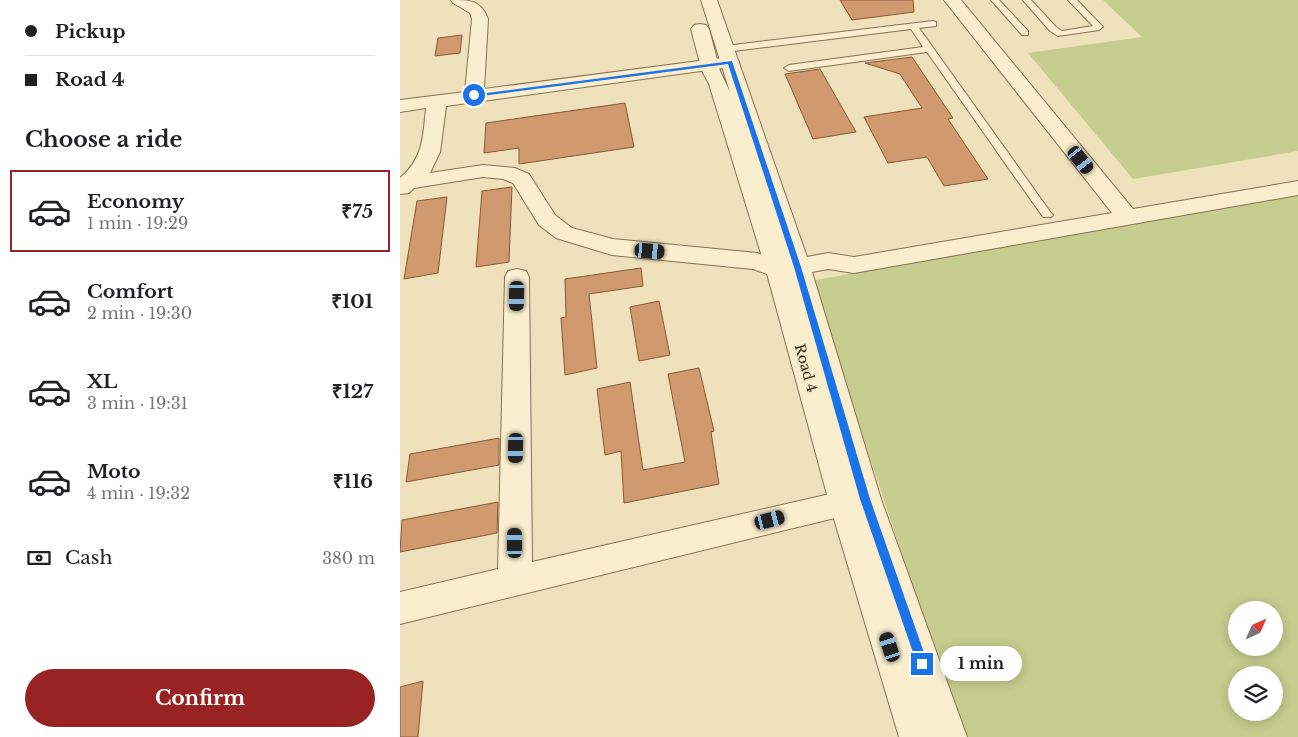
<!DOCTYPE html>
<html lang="en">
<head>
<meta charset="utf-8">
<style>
  body { margin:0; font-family:"Libre Baskerville",serif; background:#f2f2f2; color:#202124; height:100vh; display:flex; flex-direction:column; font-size:19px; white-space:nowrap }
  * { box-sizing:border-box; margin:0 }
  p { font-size:16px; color:#757577 }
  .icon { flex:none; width:28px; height:28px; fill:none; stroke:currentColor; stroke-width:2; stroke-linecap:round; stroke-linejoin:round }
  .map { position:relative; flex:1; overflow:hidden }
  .side { display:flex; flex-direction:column; background:#fff; width:400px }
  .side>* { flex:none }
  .top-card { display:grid; align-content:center; height:110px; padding:0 25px; background:#fff }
  .needle { width:32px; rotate:45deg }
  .tools { position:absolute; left:828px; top:601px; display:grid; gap:10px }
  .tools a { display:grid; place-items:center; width:55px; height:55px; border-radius:50%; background:#fff; box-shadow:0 2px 12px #0003; font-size:25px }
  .end { position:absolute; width:22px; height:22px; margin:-11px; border:6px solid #1a73e8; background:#fff; box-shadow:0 0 0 2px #fff }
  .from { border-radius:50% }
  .bubble { position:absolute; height:35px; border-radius:18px; background:#fff; box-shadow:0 2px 12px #0003; font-size:16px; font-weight:700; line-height:35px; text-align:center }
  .car { position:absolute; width:15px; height:30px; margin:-15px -8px; border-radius:6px; box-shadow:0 0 4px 1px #0007; background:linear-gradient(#222 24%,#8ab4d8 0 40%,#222 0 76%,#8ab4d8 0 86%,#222 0) }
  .top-card b { display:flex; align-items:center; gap:18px; height:48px; font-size:19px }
  .top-card b+b { border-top:1px solid #e0e0e0 }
  .top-card i { width:12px; height:12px; background:#202124 }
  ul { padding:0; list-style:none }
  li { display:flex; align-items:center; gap:15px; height:82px; margin:0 10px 8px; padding:0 15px; border:2px solid transparent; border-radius:0px }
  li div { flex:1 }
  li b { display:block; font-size:19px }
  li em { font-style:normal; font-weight:700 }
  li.on { border-color:#992322 }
  li>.icon { width:45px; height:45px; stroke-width:1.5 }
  h2 { padding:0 25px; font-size:22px; line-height:60px }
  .pay { display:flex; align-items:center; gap:12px; height:55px; padding:0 25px; font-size:19px }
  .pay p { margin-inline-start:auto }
  .button { display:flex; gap:10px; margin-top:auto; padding:10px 25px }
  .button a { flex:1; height:58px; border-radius:30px; background:#992322; color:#fff; font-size:20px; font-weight:700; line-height:58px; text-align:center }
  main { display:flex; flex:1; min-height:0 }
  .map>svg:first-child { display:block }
  .green { fill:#c5cd8f; fill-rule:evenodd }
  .building { fill:#d0996e; stroke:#875939 }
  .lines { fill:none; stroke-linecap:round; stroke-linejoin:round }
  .service-casing { stroke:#877054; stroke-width:2 }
  .minor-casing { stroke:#877054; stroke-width:2 }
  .tertiary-casing { stroke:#877054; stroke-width:2 }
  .service { fill:#faeece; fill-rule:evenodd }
  .minor { fill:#faeece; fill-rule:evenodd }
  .tertiary { fill:#faeece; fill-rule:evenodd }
  .route { fill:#1a73e8 }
  .labels { text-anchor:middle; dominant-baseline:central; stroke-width:4; stroke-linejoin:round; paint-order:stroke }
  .street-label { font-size:14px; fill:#35281a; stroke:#f7ebca }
</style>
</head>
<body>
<main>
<section class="side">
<div class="top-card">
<b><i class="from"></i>Pickup</b>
<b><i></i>Road 4</b>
</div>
<h2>Choose a ride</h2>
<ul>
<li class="on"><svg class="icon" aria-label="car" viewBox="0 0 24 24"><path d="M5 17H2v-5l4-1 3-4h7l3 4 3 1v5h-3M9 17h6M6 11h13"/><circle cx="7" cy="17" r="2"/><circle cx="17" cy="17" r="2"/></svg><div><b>Economy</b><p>1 min · 19:29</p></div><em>₹75</em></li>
<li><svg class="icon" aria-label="car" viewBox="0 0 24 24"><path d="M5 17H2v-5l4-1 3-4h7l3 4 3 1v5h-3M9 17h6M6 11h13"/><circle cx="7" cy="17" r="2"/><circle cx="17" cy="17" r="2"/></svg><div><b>Comfort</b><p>2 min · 19:30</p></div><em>₹101</em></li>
<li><svg class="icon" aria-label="car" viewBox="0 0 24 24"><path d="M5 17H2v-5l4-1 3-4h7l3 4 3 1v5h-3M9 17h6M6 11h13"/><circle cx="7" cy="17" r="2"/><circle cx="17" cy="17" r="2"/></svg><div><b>XL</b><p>3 min · 19:31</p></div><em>₹127</em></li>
<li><svg class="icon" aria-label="car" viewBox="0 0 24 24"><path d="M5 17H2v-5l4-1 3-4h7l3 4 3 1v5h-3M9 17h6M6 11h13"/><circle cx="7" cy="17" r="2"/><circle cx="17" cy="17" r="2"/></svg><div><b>Moto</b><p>4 min · 19:32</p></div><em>₹116</em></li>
</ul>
<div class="pay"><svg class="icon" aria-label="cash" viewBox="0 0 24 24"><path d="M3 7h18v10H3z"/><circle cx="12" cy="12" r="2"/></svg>Cash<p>380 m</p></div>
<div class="button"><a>Confirm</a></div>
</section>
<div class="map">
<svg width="898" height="737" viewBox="0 0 898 737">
  <rect width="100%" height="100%" fill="#efe1bb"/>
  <!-- green -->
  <path class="green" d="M703,0h195v151l-165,28 -105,-126 114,-16z
    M898,191v546h-335l-152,-456zM836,610h38v38h-38zM836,675h38v37h-38z"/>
  <!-- building -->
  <path class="building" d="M440,0h73l1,12 -62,8z
    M62,35l-2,18 -25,3 3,-18z
    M512,57l41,61 -5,1 40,60 -44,7 -17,-29 -39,6 -24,-46 58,-9 -22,-34 -35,-11z
    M420,69l36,63 -43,7 -28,-65z
    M225,103l9,44 -115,17v-16l-35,5 2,-30z
    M112,187l-3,75 -33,5 6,-76z
    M47,197l-9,76 -34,6 13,-78z
    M241,268l2,18 -54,8 8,74 -32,7 -4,-57 5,-1 -1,-38z
    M259,301l11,54 -31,6 -9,-54z
    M299,368l15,63 -3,1 8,52 -95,19 -3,-52 -16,4 -8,-66 33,-7 13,88 42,-8 -17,-88z
    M99,438v27l-93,17 4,-28z
    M98,502l-1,31 -97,19 2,-32z
    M23,681l-5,56h-18v-50z"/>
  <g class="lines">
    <defs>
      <path id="service" d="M591,0h8l29,31v4h-6z
        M623,0h8l25,27 6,4 31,-5 -25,-26h9l26,27 -4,3 -41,6 -8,-5z
        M533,21l3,1v4l-17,2 132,185 2,2 -2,2h-8l-116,-165 -138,19 -5,-3 5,-3 134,-18 -12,-18 -186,23 -4,-3 4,-3z"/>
      <path id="minor" d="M51,0c19,0 30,0 37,19l-4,70 246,-32 6,1 3,4 -3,4 -6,1 -284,39 -6,46 -10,21 53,-8 32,3 14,6 26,41 17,13 41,11 144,14 30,11 3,6 -3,6 -9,2 -25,-9 -141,-14 -56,-17 -17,-13 -26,-42 -10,-4 -20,-2 -69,11 -5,5 -9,1v-16c23,-19 23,-41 26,-70l-26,4v-12l65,-8 7,-73 -2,-6 -17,-10z
        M117,269l9,2 3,6 3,285 333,-76 11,4 5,9 -5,9 -476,116v-32l98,-23 7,-292 3,-6z"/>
      <path id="tertiary" d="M301,0h16l90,257 21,-4 26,4 258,-44 -168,-213h17l172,209 165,-28v14l-444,78 -26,-4 -16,3 69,227 86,238h-68l-70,-235 -63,-232 -57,-186 -7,-13 -11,-42 3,-4 6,-1 6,1 3,4 11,42 10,21z"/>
    </defs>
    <!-- service casing -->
    <use href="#service" class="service-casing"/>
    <!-- minor casing -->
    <use href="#minor" class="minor-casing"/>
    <!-- tertiary casing -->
    <use href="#tertiary" class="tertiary-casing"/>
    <!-- service -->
    <use href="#service" class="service"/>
    <!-- minor -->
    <use href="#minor" class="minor"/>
    <!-- tertiary -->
    <use href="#tertiary" class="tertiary"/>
  </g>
  <!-- route -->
  <path class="route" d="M332,61l69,206 69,232 58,165 -2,3 -4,2 -3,-2 -2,-3 -57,-165 -66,-232 -66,-203 -254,33 -3,-2z"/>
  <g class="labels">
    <!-- street labels -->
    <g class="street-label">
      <text transform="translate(406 368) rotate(74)">Road 4</text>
    </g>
  </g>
</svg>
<div class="tools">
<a><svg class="needle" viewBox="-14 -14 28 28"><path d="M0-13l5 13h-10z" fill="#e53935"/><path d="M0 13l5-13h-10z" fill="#757577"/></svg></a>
<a><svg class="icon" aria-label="layers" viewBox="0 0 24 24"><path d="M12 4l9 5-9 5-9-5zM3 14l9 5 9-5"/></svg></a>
</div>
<i class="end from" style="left:74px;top:95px"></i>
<i class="end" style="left:522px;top:664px"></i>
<div class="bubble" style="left:540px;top:646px;width:82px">1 min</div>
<i class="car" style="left:681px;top:160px;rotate:141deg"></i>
<i class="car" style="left:250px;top:251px;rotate:95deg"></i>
<i class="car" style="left:117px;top:296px;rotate:181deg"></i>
<i class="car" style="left:116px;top:448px;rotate:181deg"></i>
<i class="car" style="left:370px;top:520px;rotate:76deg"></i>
<i class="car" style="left:115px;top:543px;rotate:0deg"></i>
<i class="car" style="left:490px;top:647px;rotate:342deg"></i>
</div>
</main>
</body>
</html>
